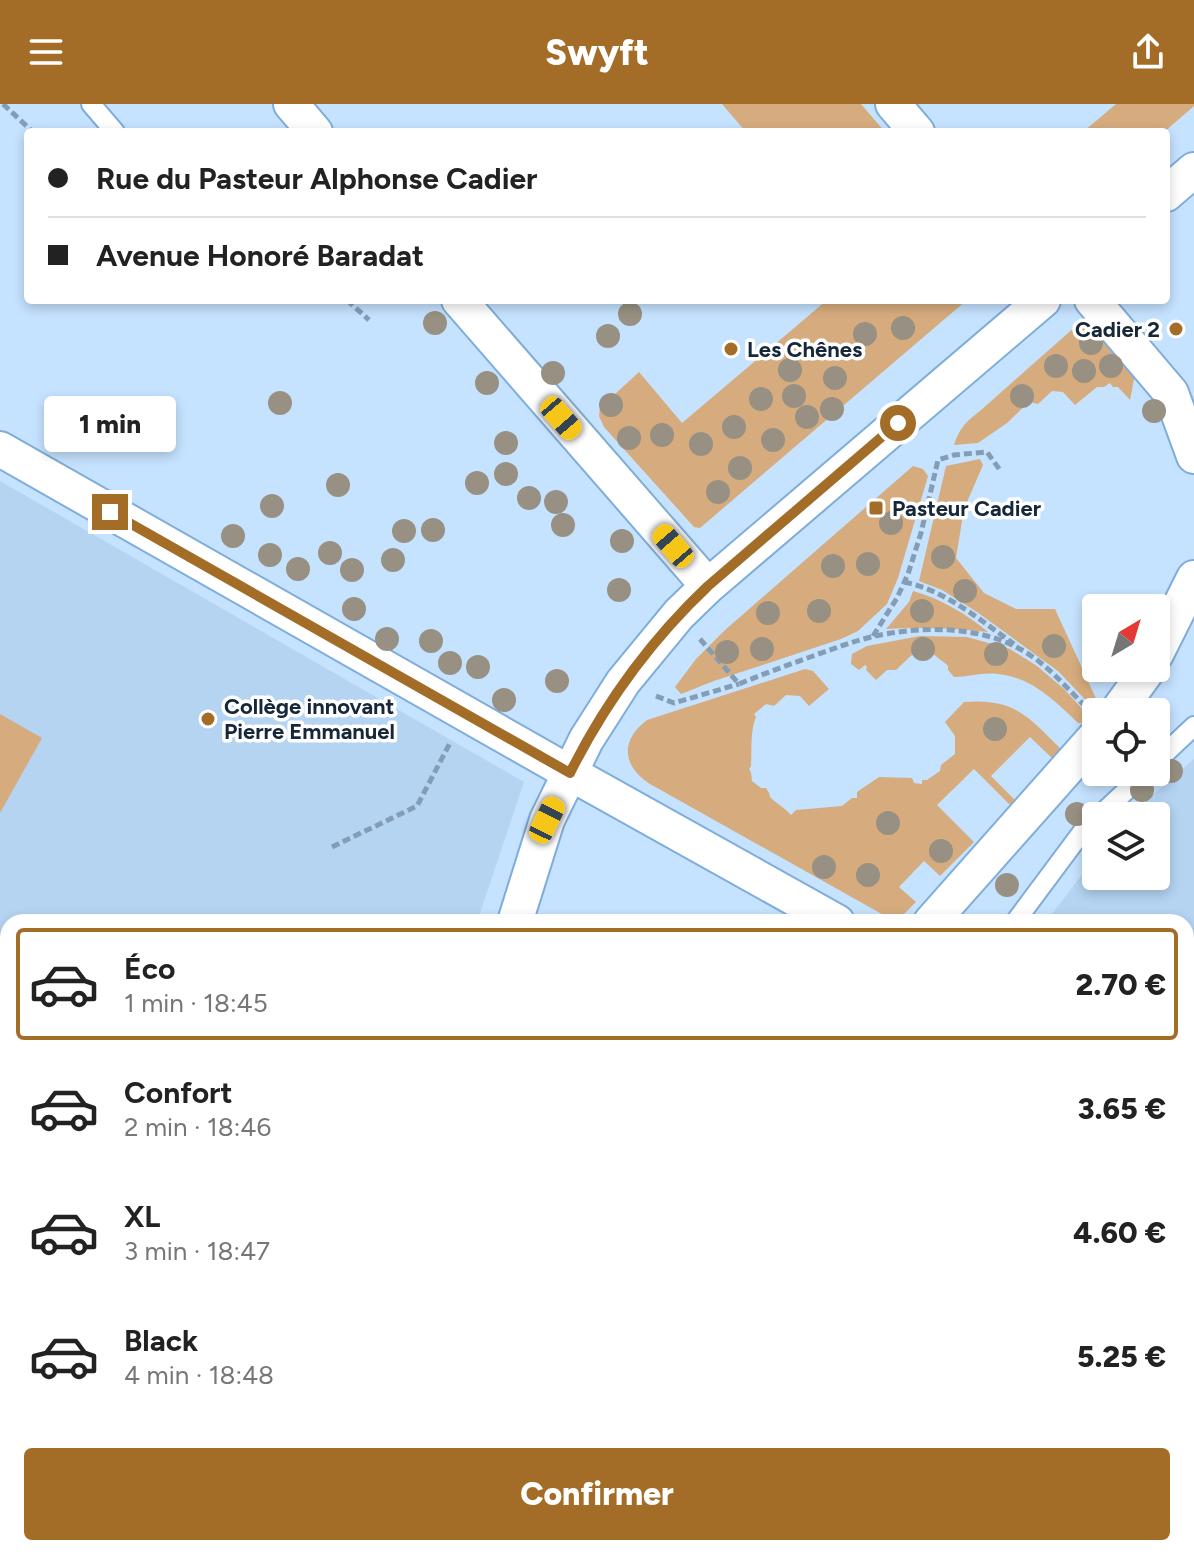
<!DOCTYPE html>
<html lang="fr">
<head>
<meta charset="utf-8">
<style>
  body { margin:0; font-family:Figtree,sans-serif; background:#f6f6f6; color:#222; height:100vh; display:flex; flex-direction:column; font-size:30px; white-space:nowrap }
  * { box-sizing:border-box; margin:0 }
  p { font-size:26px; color:#767676 }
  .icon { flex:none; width:44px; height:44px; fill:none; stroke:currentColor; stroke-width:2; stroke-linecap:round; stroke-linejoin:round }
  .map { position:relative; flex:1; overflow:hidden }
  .panel { position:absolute; left:0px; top:810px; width:1194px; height:642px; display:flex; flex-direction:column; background:#fff; border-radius:24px 24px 0 0; box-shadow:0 4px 12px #0003 }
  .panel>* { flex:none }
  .hud { position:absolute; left:24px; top:24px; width:1146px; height:176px; border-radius:8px; box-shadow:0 4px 12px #0003; display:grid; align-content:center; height:176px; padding:0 24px; background:#fff }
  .needle { width:52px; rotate:38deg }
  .tools { position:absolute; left:1082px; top:490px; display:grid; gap:16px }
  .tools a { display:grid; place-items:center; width:88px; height:88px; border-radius:8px; background:#fff; box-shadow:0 4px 12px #0003; font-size:40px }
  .end { position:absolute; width:36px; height:36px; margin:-18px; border:10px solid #a36d27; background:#fff; box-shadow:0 0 0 4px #fff }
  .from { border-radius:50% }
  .bubble { position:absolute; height:56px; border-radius:8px; background:#fff; box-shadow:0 4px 12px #0003; font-size:26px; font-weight:800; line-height:56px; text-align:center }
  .car { position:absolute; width:24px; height:48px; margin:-24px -12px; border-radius:10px; box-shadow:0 0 6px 2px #0007; background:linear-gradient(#f5c518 24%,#345 0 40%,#f5c518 0 76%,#345 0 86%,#f5c518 0) }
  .hud b { display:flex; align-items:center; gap:28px; height:76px; font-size:30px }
  .hud b+b { border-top:2px solid #e0e0e0 }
  .hud i { width:20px; height:20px; background:#222 }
  ul { padding:14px 0 0; list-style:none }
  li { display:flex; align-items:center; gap:24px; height:112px; margin:0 16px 12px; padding:0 8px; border:4px solid transparent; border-radius:8px }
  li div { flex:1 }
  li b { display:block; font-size:30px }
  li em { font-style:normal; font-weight:800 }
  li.active { border-color:#a36d27 }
  li>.icon { width:72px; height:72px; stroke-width:1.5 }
  .primary-button { display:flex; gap:16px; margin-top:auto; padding:16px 24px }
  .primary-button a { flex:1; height:92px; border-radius:8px; background:#a36d27; color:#fff; font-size:32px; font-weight:800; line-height:92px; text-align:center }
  header { display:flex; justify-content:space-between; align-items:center; height:104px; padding:0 24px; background:#a36d27; color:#fff; font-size:36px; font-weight:800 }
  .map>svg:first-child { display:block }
  .built { fill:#b4d4f2 }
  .green { fill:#d6ac7e }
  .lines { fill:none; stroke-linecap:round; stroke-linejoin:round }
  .lane-casing { stroke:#7fadda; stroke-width:22 }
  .street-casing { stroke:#7fadda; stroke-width:38 }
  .path { stroke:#849db6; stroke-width:5; stroke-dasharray:8 4; stroke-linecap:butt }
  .lane { stroke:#fff; stroke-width:18 }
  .street { stroke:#fff; stroke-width:34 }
  .tree { fill:#989082 }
  .route { stroke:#a36d27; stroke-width:10 }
  .poi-dot { fill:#a36d27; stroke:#fff; stroke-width:3 }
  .labels { text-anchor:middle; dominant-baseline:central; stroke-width:7; stroke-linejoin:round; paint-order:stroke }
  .poi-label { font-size:22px; font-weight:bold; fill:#152739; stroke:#fff; text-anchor:start }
</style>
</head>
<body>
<header><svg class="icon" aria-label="menu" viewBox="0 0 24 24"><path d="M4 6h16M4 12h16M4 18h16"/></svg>Swyft<svg class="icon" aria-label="share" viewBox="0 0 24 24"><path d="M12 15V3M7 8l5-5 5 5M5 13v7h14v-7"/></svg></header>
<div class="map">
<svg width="1194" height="1451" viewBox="0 0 1194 1451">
  <rect width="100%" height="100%" fill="#c5e2fe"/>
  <!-- built -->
  <path class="built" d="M0,377l524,301 -47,140h-469v25l-8,-5z
    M1194,655v311l-8,-3v-145h-140l50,-66v20h60v-60h-27z"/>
  <!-- green -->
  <path class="green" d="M722,0h139l24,28h-139z
    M1116,0h78v2l-30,26h-81z
    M827,196h140l-267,228 -6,-1 -90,-100 -5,-11 1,-8 39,-36 43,51z
    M1085,217h9l42,48 -6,31 -12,-13h-5l-3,-4 -6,4h-7l-22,18 -12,-13 -11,-1 -14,13 -9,-2 -22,21 -29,20 -24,2c6,-18 12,-23 27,-35l95,-84z
    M980,355l3,6 -19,44 -8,49 28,35 32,16h39l44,96 -2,7 -39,-41 -81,-59 -35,-22 -23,-9 27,-115z
    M913,362l10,3 5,7 -30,102 -11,26 -29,27 -17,8 -127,42 -33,13 -6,-7 21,-28 29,-29z
    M913,487c28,8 52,22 75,41 -35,-4 -67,-5 -102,-3l23,-27z
    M920,532l47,1 43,12 27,17 27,23 24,26 1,4 -2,4h-9c-23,-22 -47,-46 -80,-49 -15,-2 -29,3 -44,3l-6,-7v-4c-6,-6 -14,-10 -19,-16l-5,3 -9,-1 -19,18h-9l-11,10 -10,-10 1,-3 -2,-2 -6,5 -8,-6 1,-10 15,-8z
    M805,565l8,2 16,18 -20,17 -9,-10 -14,-1 -12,11 -8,-2 -12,10 2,3c-6,14 -4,33 -5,49l-2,3 2,3 1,9 9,7h5l3,5 1,4c7,7 15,11 21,18l5,-5 46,-4 10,-8h5v-6l22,-15 33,1 2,5 8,1v-4h5l13,-9 1,-6 14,-11v-18l-10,-14 19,-20c52,-4 64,15 99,49l-9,9 -24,-23 -39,39 24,24 -5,5 -36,-36 -37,36 37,37 -34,34 -16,-15 -25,26 17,15 -20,20 -246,-138c-28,-18 -30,-44 -3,-64z
    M0,610l42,24 -42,75z
    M474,1444h82l-3,7h-65z"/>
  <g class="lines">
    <defs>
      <path id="lane" d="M91,0l24,28
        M1156,658l38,-36
        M1099,712l47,-44
        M1015,818l67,-90 14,-13"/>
      <path id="street" d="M291,0l24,28
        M893,0l24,28
        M1166,90l28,-24
        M459,196l249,286
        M1092,196l79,93 23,63
        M0,345l570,324 267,149
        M1156,550l38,-76
        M1117,608l32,-44
        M515,818l32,-102 39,-80 37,-58 56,-68 29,-28 335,-286
        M931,818l165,-186
        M0,884l8,-5
        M1186,1000l8,3
        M0,1163l8,-5
        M0,1438l8,-5
        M1026,1444l12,7
        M302,1451l3,-4"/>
    </defs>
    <!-- lane casing -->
    <use href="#lane" class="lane-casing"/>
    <!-- street casing -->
    <use href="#street" class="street-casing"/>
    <!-- path -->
    <path class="path" d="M3,0l30,28
      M347,196l22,20
      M904,478c41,8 76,38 110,62
      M873,532l24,-38 11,-24 13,-41 17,-73 16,-5 33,-3 13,18
      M700,535l39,45c24,-10 49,-19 74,-28 20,-7 38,-14 58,-19 47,-11 106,-12 149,12 25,13 45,37 64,56
      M656,592l18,7 65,-19
      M332,743l85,-41 33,-63"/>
    <!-- lane -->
    <use href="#lane" class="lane"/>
    <!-- street -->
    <use href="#street" class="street"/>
  </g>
  <!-- trees -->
  <g class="tree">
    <circle cx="630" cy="210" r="12"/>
    <circle cx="435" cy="219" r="12"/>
    <circle cx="903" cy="224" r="12"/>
    <circle cx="865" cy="230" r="12"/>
    <circle cx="608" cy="232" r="12"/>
    <circle cx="1091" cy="239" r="12"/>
    <circle cx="1056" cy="262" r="12"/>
    <circle cx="1111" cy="262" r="12"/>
    <circle cx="790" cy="266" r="12"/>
    <circle cx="1084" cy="267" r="12"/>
    <circle cx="553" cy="269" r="12"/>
    <circle cx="835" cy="274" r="12"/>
    <circle cx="487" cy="279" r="12"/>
    <circle cx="794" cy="292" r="12"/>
    <circle cx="1022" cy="292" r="12"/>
    <circle cx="761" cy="295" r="12"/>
    <circle cx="280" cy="299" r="12"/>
    <circle cx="611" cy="301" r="12"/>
    <circle cx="832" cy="305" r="12"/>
    <circle cx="1154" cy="307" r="12"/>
    <circle cx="807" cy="313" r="12"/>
    <circle cx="734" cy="323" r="12"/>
    <circle cx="662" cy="331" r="12"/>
    <circle cx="629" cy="334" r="12"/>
    <circle cx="773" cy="336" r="12"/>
    <circle cx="506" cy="339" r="12"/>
    <circle cx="701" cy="340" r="12"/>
    <circle cx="740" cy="364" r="12"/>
    <circle cx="506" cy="370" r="12"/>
    <circle cx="477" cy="379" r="12"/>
    <circle cx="338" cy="381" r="12"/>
    <circle cx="718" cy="388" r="12"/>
    <circle cx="529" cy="394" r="12"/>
    <circle cx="556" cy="398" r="12"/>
    <circle cx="272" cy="402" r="12"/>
    <circle cx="891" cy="419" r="12"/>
    <circle cx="563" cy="421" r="12"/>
    <circle cx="433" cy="426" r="12"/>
    <circle cx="404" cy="427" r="12"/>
    <circle cx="233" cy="432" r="12"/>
    <circle cx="622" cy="437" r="12"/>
    <circle cx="330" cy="449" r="12"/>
    <circle cx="270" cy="451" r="12"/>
    <circle cx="943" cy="453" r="12"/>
    <circle cx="393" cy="456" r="12"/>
    <circle cx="868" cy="460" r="12"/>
    <circle cx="833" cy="462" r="12"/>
    <circle cx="298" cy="465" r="12"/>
    <circle cx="352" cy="466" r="12"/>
    <circle cx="619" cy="486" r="12"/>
    <circle cx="965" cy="487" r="12"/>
    <circle cx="354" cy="505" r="12"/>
    <circle cx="819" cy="507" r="12"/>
    <circle cx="922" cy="507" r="12"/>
    <circle cx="768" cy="509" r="12"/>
    <circle cx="387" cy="535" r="12"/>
    <circle cx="431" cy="537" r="12"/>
    <circle cx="1054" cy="542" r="12"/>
    <circle cx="762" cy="545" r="12"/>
    <circle cx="923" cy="545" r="12"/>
    <circle cx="727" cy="548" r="12"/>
    <circle cx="996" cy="550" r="12"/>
    <circle cx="450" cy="559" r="12"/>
    <circle cx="478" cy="563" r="12"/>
    <circle cx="557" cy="577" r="12"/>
    <circle cx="504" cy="596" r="12"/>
    <circle cx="995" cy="625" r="12"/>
    <circle cx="1171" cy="667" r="12"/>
    <circle cx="1142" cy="686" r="12"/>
    <circle cx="1077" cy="710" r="12"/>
    <circle cx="888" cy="719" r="12"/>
    <circle cx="941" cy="747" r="12"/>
    <circle cx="824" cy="763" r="12"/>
    <circle cx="868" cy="771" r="12"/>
    <circle cx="1007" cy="781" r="12"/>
  </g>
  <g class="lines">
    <!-- route -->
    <path class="route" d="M110,408l460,261c35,-70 81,-133 138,-187l190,-163"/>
  </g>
  <!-- markers -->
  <g class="poi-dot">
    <circle cx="1176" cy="225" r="8"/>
    <circle cx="731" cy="245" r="8"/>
    <rect x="868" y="396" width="16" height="16" rx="4"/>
    <circle cx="208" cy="615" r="8"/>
  </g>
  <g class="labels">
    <!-- poi labels -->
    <g class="poi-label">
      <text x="1160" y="225" text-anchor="end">Cadier 2</text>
      <text x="747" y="245">Les Chênes</text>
      <text x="892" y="404">Pasteur Cadier</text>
      <text x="224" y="602">Collège innovant<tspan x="224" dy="25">Pierre Emmanuel</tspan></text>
    </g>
  </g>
</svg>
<div class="tools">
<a><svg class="needle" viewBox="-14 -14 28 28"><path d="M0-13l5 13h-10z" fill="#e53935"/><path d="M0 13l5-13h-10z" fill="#767676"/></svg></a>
<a><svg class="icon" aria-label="locate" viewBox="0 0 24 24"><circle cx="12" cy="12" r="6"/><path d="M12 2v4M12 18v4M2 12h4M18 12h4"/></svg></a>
<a><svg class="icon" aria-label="layers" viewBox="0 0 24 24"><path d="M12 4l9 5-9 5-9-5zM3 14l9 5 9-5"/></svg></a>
</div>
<i class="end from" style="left:898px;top:319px"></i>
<i class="end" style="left:110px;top:408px"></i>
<div class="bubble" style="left:44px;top:292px;width:132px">1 min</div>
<i class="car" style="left:561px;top:314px;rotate:139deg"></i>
<i class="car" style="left:673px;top:442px;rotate:319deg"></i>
<i class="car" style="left:547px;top:716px;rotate:26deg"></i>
<div class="hud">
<b><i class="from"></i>Rue du Pasteur Alphonse Cadier</b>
<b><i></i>Avenue Honoré Baradat</b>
</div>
<section class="panel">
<ul>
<li class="active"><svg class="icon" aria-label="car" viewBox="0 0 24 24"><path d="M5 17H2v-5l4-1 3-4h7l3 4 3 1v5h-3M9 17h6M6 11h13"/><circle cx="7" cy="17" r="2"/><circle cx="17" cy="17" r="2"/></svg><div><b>Éco</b><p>1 min · 18:45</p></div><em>2.70 €</em></li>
<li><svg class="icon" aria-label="car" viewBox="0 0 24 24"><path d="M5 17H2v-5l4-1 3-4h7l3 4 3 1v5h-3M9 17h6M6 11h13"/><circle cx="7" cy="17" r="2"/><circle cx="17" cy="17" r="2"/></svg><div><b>Confort</b><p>2 min · 18:46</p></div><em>3.65 €</em></li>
<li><svg class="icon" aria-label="car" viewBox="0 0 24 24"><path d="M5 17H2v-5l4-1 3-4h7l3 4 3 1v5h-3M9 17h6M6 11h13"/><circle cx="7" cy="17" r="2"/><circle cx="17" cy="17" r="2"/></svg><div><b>XL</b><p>3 min · 18:47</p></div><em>4.60 €</em></li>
<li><svg class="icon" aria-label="car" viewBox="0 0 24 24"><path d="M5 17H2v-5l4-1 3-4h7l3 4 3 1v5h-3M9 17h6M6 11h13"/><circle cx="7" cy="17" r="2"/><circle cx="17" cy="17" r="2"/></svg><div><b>Black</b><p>4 min · 18:48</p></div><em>5.25 €</em></li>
</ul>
<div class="primary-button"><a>Confirmer</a></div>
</section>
</div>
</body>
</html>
